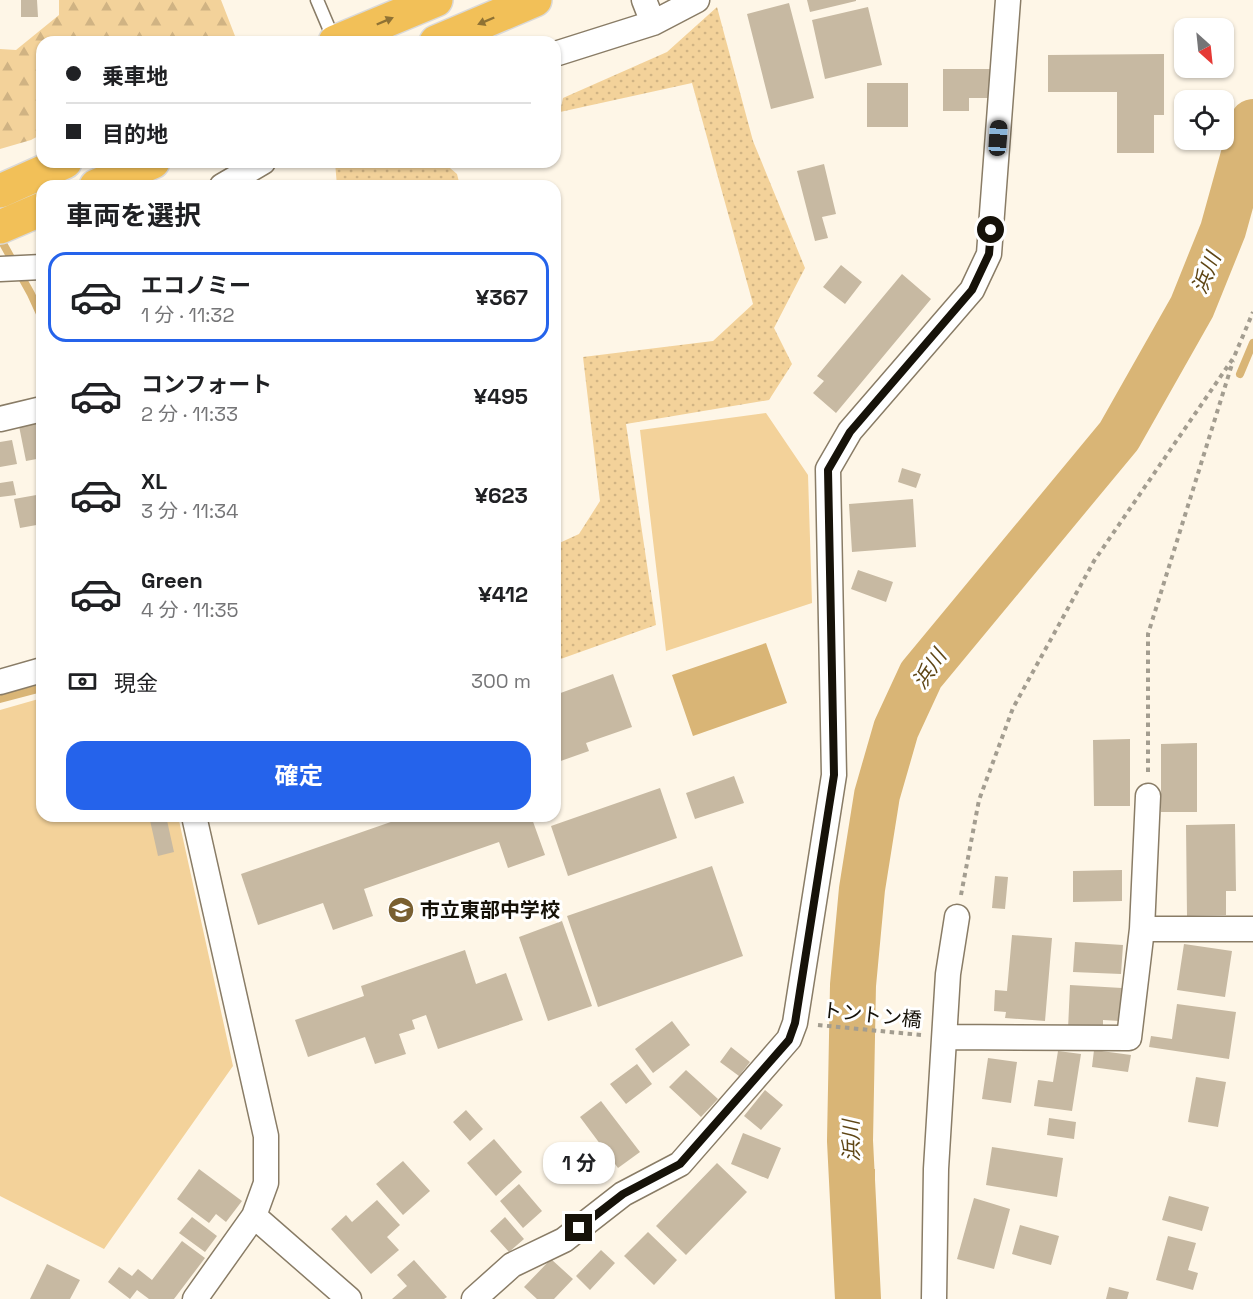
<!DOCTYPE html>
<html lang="ja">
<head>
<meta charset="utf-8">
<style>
  body { margin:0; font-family:"Space Grotesk","Noto Sans JP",sans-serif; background:#f2f2f2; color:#202124; height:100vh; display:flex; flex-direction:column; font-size:22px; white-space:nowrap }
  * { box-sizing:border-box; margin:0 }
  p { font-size:20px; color:#757577 }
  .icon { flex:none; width:33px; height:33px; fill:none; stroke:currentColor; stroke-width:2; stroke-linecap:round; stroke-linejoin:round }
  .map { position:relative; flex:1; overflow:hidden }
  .details { position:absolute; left:36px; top:180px; width:525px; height:642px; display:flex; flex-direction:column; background:#fff; border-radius:18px; box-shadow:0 2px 4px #0004 }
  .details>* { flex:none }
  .guide { position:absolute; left:36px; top:36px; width:525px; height:132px; border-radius:18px; box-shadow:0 2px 4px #0004; display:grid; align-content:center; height:132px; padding:0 30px; background:#fff }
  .needle { width:39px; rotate:153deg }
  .buttons { position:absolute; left:1174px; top:18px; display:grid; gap:12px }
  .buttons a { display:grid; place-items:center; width:60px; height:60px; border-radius:12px; background:#fff; box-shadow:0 2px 4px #0004; font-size:30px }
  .end { position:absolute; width:27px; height:27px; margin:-14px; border:8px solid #161209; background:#fff; box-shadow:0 0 0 3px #fff }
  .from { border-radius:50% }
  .bubble { position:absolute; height:42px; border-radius:18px; background:#fff; box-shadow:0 2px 4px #0004; font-size:20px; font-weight:700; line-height:42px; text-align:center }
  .car { position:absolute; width:18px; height:36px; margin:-18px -9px; border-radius:8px; box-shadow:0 0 4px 2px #0007; background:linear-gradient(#222 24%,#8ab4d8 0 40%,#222 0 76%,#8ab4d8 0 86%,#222 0) }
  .guide b { display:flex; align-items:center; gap:21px; height:57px; font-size:22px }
  .guide b+b { border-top:2px solid #e0e0e0 }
  .guide i { width:15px; height:15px; background:#202124 }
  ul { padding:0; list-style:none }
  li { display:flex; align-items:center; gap:18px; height:90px; margin:0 12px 9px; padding:0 18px; border:3px solid transparent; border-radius:18px }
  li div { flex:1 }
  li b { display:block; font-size:22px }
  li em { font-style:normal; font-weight:700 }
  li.on { border-color:#2563eb }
  li>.icon { width:54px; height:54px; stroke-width:1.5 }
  h2 { padding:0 30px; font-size:27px; line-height:72px }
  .pay { display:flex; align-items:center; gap:15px; height:66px; padding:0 30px; font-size:22px }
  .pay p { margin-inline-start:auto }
  .cta { display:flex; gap:12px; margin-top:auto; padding:12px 30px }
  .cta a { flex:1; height:69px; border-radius:18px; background:#2563eb; color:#fff; font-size:24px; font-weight:700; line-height:69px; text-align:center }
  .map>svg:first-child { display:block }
  .grass { fill:url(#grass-dots) }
  .forest { fill:url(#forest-firs) }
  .green { fill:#f3d29a }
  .water { fill:#d9b576 }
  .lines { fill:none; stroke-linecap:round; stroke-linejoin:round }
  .stream { stroke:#d9b576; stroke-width:8 }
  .river { stroke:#d9b576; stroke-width:46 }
  .building { fill:#c7b9a2 }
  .service-casing { stroke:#897c66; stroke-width:15 }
  .minor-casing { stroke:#897c66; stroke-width:27 }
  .trunk-casing { stroke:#dad9d8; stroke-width:36 }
  .path { stroke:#a39d90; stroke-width:4; stroke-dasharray:4.5 4.5; stroke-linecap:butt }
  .service { stroke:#fff; stroke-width:12 }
  .minor { stroke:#fff; stroke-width:24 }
  .trunk { stroke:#f2c058; stroke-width:33 }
  .oneway { fill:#8f7234 }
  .route { stroke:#161209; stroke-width:8 }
  .labels { text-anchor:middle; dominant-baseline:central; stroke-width:6; stroke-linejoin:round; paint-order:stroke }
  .poi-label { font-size:20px; font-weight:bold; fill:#161209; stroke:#fff; text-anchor:start }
  .street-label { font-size:20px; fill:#161209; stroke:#fff }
  .water-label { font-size:21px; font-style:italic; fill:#5f4615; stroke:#fff }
</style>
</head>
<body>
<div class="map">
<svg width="1253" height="1299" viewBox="0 0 1253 1299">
  <defs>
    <pattern id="grass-dots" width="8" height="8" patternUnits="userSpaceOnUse" patternTransform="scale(1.5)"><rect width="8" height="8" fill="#f3d29a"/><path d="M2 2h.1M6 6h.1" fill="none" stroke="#d0b383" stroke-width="1.8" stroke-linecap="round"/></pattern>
    <pattern id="forest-firs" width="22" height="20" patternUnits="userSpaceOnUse" patternTransform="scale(1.5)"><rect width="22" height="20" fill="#f3d29a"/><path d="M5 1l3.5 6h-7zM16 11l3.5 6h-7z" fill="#d0b383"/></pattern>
  </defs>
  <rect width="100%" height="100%" fill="#fef6e7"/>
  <!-- grass -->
  <path class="grass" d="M717,7l36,134 52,127 -31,60 18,36 -23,36 -143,24 30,201 -101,36v-116l24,-11 21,-33 -17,-144 130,-16 40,-37 -61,-221 -132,29 3,-14 104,-46z
    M335,162h108l14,12 3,12h-73l-2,-3 -25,3h-23z"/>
  <!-- forest -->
  <path class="forest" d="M59,0h162l14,36 -13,6h-180v92l-11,6 -31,9v-100l16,1 43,-35z"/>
  <!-- green -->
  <path class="green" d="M766,413l42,62 4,128 -146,48 -26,-221z
    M42,698v118h136l55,250 -129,183 -104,-53v-486z"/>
  <!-- water -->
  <path class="water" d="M766,643l21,60 -94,33 -21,-61z
    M839,1169h36l-1,130h-27z"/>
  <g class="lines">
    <!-- stream -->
    <path class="stream" d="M0,238l31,56 11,24
      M1240,374l13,-31
      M0,699l42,-11"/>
    <!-- river -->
    <path class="river" d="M858,1299l-8,-158 3,-156 9,-96 15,-94 19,-66 25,-54 198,-239 73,-129 31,-77 30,-108"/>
  </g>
  <!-- building -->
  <path class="building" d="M21,0h16l1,17h-17z
    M807,0h49v1l-46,11z
    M789,3l25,95 -43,11 -24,-95z
    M868,7l14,58 -57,14 -13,-59z
    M1164,54v61h-10v38h-37v-61h-69v-37z
    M943,69h48v29h-22v13h-26z
    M867,83h41v44h-41z
    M824,164l12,50 -14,3 6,21 -13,3 -18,-70z
    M841,265l21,17 -17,22 -22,-17z
    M902,274l29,25 -95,114 -23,-20 11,-12 -7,-5z
    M42,421v37l-16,3 -7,-35z
    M12,440l5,24 -17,3v-25z
    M902,468l19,6 -5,14 -18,-6z
    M13,481l3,14 -16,2v-14z
    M42,494v30l-22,4 -6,-29z
    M913,499l3,48 -64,5 -3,-48z
    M858,570l35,12 -7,20 -35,-13z
    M613,674l19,53 -46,16 3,8 -34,12v-68z
    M1130,739v67h-36l-1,-66z
    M1197,743v69h-36v-68z
    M734,776l10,27 -49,16 -9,-26z
    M660,788l17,50 -109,38 -17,-50z
    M149,816h17l8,36 -16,4z
    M408,816h123l14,39 -37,13 -9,-26 -135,47 9,27 -40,14 -10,-27 -65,22 -17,-51z
    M1235,824l1,67h-10v24l-39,1 -1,-91z
    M712,866l31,90 -145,51 -31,-91z
    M1122,870v31l-49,1v-31z
    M995,876l13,1 -3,32 -13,-1z
    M562,921l30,85 -44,15 -29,-84z
    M1012,935l40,3 -7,83 -40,-3 1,-6 -12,-1 1,-21 12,1z
    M1075,942l48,3 -2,29 -48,-2z
    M1184,944l48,7 -7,46 -48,-7z
    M465,950l11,34 30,-11 17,47 -85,29 -12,-34 -14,5 3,9 -16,5 7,20 -31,10 -10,-27 -57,20 -13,-37 69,-24 -3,-10z
    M1070,985l52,3 -2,33 -17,-1v11l-35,-2z
    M1177,1004l59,8 -7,47 -80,-12 2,-11 21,3z
    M672,1021l18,24 -37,28 -18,-24z
    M731,1047l19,15 -11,14 -19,-14z
    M1094,1050l37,5 -3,17 -36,-5z
    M1058,1051l23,3 -9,57 -38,-5 4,-26 15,2z
    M988,1058l29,4 -6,41 -29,-4z
    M637,1064l15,20 -26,20 -16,-20z
    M686,1070l32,29 -17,18 -32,-30z
    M1196,1077l30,5 -8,45 -30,-5z
    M765,1090l18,15 -22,25 -17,-14z
    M601,1101l39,51 -22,16 -38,-51z
    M466,1110l17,19 -13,12 -17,-19z
    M1049,1118l27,4 -2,17 -27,-4z
    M743,1133l38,15 -13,31 -37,-15z
    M494,1139l28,33 -26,24 -29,-33z
    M992,1147l71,11 -6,39 -71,-12z
    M403,1161l27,30 -27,24 -27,-31z
    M717,1163l30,29 -61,63 -30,-29z
    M199,1169l43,32 -16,21 -10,-8 -7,9 -32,-24z
    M519,1184l23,27 -19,17 -23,-27z
    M1169,1196l40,11 -7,24 -40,-11z
    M974,1198l36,11 -16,60 -37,-10z
    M377,1200l23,25 -13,12 12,13 -28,24 -40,-45 15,-14 6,7z
    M192,1217l25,19 -12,16 -26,-19z
    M505,1217l19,22 -15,13 -19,-21z
    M1020,1225l39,11 -8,29 -39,-11z
    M648,1232l29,28 -23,25 -30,-29z
    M1168,1236l28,7 -8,27 10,3 -5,17 -37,-10z
    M182,1241l23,17 -31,41h-25l-12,-9 -7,9 -22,-17 11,-15 13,9 6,-7 14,11z
    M601,1250l14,13 -25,27 -14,-14z
    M551,1259l22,20 -19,20h-17l-13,-12z
    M414,1260l33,37 -3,2h-52l15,-13 -10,-11z
    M47,1264l33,16 -10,19h-40z
    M1109,1287l20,5 -2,7h-21z"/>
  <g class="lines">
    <defs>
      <path id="service" d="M317,0l17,40"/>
      <path id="minor" d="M644,0l9,23
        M555,54l98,-31 44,-23
        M222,186l41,-24
        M0,269l42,-2
        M0,419l42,-10
        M0,682l42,-12
        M194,816l72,320v47l-12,33 -59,83
        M1142,929h111
        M945,1037l184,1 13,-109 6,-133
        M254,1216l95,83
        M474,1299l38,-34 52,-25 59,-46 57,-30 109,-125 6,-16 39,-248 -6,-306 22,-38 122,-141 17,-36 19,-254
        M934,1299l2,-130 12,-195 9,-57"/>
      <path id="trunk" d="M335,42l101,-42
        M436,42l99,-42
        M96,186l57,-24
        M0,191l65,-29
        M0,227l42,-18"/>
    </defs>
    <!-- service casing -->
    <use href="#service" class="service-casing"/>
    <!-- minor casing -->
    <use href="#minor" class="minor-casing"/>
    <!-- trunk casing -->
    <use href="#trunk" class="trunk-casing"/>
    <!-- path -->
    <path class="path" d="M1148,772v-138l85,-273
      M961,895l18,-95 34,-92 81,-147 140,-204 19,-45
      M818,1025l103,10"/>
    <!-- service -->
    <use href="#service" class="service"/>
    <!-- minor -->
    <use href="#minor" class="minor"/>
    <!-- trunk -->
    <use href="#trunk" class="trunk"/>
  </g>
  <!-- one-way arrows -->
  <defs><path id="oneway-solid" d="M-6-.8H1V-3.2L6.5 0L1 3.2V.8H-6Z" transform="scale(1.5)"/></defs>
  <g class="oneway">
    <use href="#oneway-solid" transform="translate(385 21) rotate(-23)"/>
    <use href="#oneway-solid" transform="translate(486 21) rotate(157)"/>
  </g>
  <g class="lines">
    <!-- route -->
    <path class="route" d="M579,1228l44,-34 57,-30 109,-124 6,-17 39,-248 -6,-305 22,-38 122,-142 17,-36 2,-24"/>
  </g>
  <!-- icons -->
  <defs>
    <symbol id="school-disc" viewBox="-11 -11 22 22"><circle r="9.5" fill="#795f30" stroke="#fff"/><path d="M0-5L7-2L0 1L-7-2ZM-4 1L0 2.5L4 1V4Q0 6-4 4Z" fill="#fff"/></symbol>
  </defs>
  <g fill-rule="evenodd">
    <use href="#school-disc" x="386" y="895" width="30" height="30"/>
  </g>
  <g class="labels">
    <!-- poi labels -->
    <g class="poi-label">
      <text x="420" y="910">市立東部中学校</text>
    </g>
    <!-- street labels -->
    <g class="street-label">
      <text transform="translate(872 1015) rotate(6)">トントン橋</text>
    </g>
    <!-- water labels -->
    <g class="water-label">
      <text transform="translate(1206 273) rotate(-68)">浜川</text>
      <text transform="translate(929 669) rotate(-56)">浜川</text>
      <text transform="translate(851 1141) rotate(-91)">浜川</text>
    </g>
  </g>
</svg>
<div class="buttons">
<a><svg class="needle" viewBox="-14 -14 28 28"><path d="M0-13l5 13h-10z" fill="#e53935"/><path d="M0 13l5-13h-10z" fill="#757577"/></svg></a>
<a><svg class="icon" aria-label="locate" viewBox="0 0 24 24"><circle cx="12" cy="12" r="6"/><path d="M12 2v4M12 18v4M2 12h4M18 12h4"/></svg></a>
</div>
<i class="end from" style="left:991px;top:230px"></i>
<i class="end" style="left:579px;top:1228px"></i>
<div class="bubble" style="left:543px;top:1142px;width:72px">1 分</div>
<i class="car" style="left:998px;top:138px;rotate:4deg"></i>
<div class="guide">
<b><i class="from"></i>乗車地</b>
<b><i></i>目的地</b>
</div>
<section class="details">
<h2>車両を選択</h2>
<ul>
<li class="on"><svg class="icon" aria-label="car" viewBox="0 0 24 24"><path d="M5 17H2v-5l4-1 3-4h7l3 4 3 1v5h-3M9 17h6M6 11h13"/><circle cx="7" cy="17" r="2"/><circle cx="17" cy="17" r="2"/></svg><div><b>エコノミー</b><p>1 分 · 11:32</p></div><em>¥367</em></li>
<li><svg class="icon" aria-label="car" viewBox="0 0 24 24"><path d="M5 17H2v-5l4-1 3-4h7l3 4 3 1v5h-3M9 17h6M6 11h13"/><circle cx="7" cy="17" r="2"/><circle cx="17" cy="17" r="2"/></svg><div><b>コンフォート</b><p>2 分 · 11:33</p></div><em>¥495</em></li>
<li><svg class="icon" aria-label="car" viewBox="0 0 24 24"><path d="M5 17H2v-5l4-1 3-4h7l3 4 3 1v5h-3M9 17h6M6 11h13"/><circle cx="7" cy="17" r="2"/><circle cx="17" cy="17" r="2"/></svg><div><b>XL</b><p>3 分 · 11:34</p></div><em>¥623</em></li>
<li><svg class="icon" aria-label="car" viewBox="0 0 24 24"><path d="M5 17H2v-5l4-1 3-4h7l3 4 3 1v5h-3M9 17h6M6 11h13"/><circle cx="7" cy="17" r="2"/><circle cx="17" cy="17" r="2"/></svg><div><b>Green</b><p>4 分 · 11:35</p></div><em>¥412</em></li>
</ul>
<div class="pay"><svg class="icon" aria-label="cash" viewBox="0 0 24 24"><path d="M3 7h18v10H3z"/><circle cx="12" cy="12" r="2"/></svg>現金<p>300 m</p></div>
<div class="cta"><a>確定</a></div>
</section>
</div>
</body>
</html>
